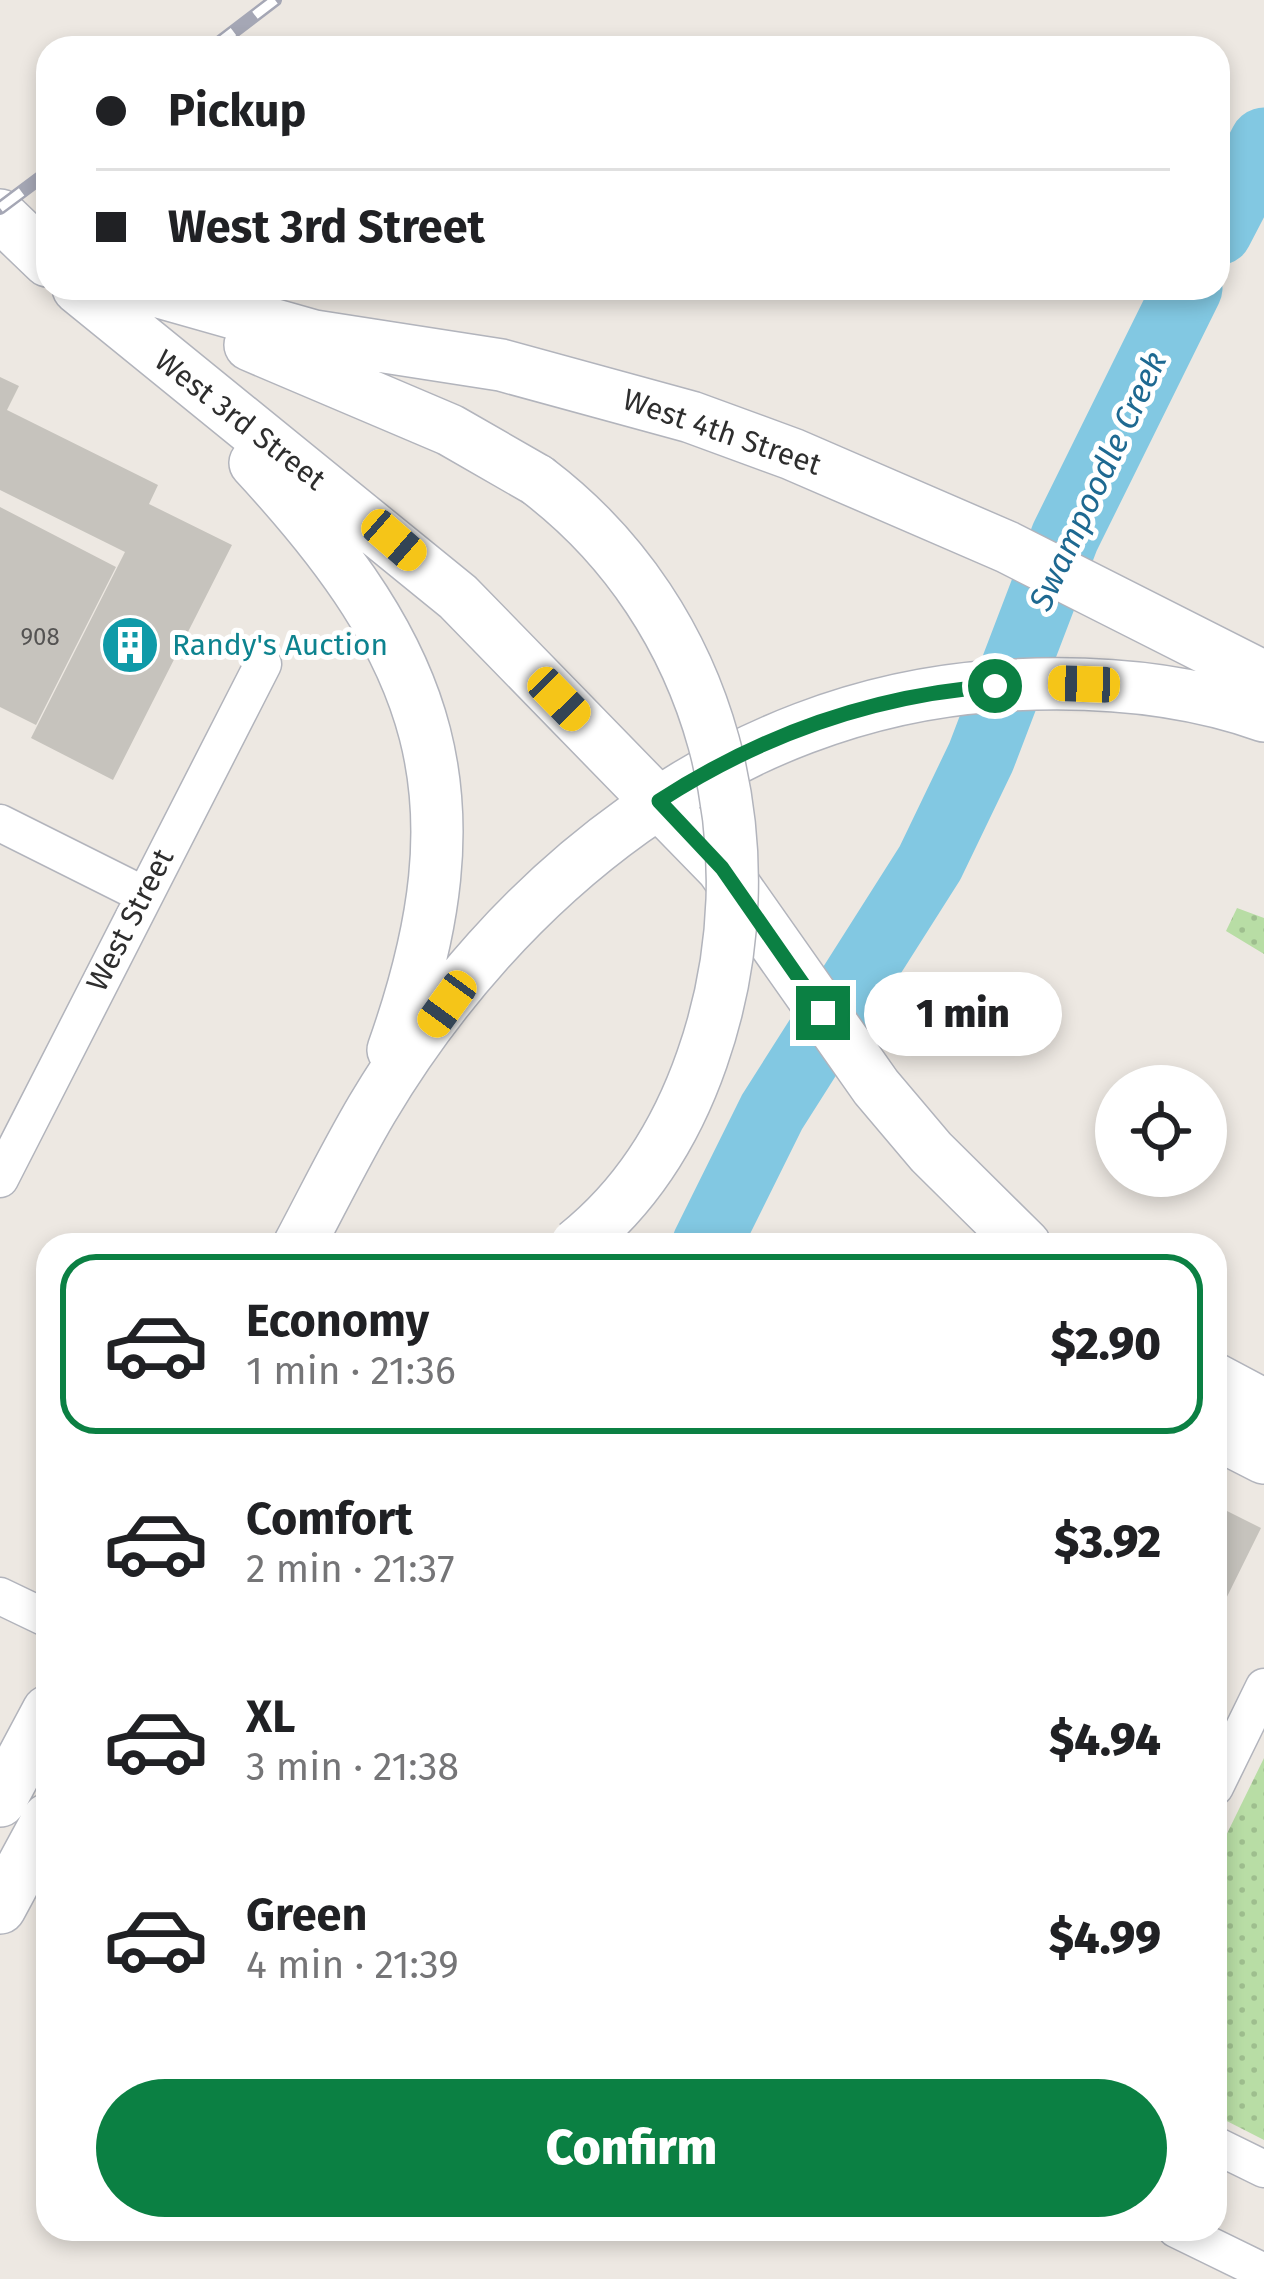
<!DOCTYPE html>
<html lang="en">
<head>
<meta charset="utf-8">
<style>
  body { margin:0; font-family:"Fira Sans",sans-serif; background:#f6f6f6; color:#202124; height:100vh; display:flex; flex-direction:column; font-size:45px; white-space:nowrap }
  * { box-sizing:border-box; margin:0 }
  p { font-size:39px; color:#757577 }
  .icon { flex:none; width:66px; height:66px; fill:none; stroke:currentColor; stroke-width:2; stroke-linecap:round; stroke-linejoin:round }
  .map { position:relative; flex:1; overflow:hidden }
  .details { position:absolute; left:36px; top:1233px; width:1191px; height:1008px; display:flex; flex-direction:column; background:#fff; border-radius:36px; box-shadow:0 6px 18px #0003 }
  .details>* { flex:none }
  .guide { position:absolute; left:36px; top:36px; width:1194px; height:264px; border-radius:36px; box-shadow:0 6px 18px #0003; display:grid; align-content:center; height:264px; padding:0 60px; background:#fff }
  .tools { position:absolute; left:1095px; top:1065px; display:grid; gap:24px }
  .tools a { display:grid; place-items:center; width:132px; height:132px; border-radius:50%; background:#fff; box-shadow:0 6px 18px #0003; font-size:60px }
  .end { position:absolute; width:54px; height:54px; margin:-27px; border:15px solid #0b8043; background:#fff; box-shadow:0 0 0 6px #fff }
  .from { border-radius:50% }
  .bubble { position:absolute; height:84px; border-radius:42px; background:#fff; box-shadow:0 6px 18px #0003; font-size:39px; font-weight:800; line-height:84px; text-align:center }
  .car { position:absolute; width:36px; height:72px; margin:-36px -18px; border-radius:15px; box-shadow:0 0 9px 3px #0007; background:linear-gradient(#f5c518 24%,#345 0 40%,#f5c518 0 76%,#345 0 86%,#f5c518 0) }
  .guide b { display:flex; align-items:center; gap:42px; height:114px; font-size:45px }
  .guide b+b { border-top:3px solid #e0e0e0 }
  .guide i { width:30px; height:30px; background:#202124 }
  ul { padding:21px 0 0; list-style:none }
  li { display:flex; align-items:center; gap:36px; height:180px; margin:0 24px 18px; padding:0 36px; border:6px solid transparent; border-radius:36px }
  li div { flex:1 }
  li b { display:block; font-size:45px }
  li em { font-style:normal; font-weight:800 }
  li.selected { border-color:#0b8043 }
  li>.icon { width:108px; height:108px; stroke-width:1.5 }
  .button { display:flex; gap:24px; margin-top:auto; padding:24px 60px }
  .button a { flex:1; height:138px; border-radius:72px; background:#0b8043; color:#fff; font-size:48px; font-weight:800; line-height:138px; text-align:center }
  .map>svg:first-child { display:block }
  .green { fill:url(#green-dots) }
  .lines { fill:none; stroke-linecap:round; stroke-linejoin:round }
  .river { stroke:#82c8e2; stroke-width:69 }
  .building { fill:#c6c3bd }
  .street-casing { stroke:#b2b4bc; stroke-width:39 }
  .secondary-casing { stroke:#b2b4bc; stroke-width:54 }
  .street { stroke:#fff; stroke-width:36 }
  .secondary { stroke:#fff; stroke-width:51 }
  .rail-casing { stroke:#a5a7b5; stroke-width:14 }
  .rail { stroke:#fff; stroke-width:9; stroke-dasharray:27; stroke-linecap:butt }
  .secondary-bridge-casing { stroke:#b2b4bc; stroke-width:54; stroke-linecap:butt }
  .secondary-bridge { stroke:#fff; stroke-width:51 }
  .route { stroke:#0b8043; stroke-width:15 }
  .labels { text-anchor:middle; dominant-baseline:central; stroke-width:10; stroke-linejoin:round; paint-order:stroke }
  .number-label { font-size:24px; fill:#545352 }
  .street-label { font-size:30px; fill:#2e2e2e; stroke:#fff }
  .culture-label { font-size:30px; fill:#0d838f; stroke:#fff; text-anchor:start }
  .water-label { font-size:33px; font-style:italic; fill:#1e6991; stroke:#fff }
</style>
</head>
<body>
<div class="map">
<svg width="1264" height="2279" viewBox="0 0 1264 2279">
  <defs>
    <pattern id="green-dots" width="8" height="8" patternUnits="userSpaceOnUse" patternTransform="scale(3)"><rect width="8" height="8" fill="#b8dda5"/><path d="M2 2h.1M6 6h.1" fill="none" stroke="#9ebe8e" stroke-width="1.8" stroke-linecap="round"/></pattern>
  </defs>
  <rect width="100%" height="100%" fill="#ede8e2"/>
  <!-- green -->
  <path class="green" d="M1237,908l27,10v36l-38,-23z
    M1264,1758v382l-49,-25v-257z"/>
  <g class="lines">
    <!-- river -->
    <path class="river" d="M1218,231l46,-89
      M706,1245l66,-133 158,-249 51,-106 84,-220 123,-249"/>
  </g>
  <!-- building -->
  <path class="building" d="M0,377l19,9 -12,24 151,75 -9,19 83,41 -119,235 -82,-42 94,-186 -125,-62z
    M0,507l116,60 -80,158 -36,-18z
    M1215,1505l46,23 -46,93z"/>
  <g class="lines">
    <defs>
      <path id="street" d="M0,823l142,71
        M0,1179l263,-515
        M0,1596l48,23
        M1215,1787l49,-100
        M1215,2145l49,24
        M1176,2229l88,43"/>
      <path id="secondary" d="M0,215l48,46
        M78,288l380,309 264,271 154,219 55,65 94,93
        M145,288l169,48 187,29 190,52 101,37 215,93 257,130
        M250,345l200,85 87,50
        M255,463c179,193 228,333 138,587
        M299,1245c24,-45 47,-92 73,-136 133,-224 356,-405 623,-423 89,-6 184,0 269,30
        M1215,1379l49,26
        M1215,1433l49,25
        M0,1801l48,-90
        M0,1908l48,-89"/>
    </defs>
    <!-- street casing -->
    <use href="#street" class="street-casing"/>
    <!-- secondary casing -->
    <use href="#secondary" class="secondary-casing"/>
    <!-- street -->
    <use href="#street" class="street"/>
    <!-- secondary -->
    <use href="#secondary" class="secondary"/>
    <defs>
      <path id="rail" d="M212,48l63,-48
        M0,208l48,-36"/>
    </defs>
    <!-- rail casing -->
    <use href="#rail" class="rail-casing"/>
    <!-- rail -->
    <use href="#rail" class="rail"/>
    <defs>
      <path id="secondary-bridge" d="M537,480c178,135 238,371 165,579 -25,72 -66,138 -126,186"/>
    </defs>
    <!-- secondary-bridge casing -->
    <use href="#secondary-bridge" class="secondary-bridge-casing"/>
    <!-- secondary-bridge -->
    <use href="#secondary-bridge" class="secondary-bridge"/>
  </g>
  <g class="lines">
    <!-- route -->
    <path class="route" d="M823,1013l-101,-145 -63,-67c102,-66 214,-106 336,-115"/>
  </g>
  <!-- icons -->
  <defs>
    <symbol id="building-disc" viewBox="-11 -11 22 22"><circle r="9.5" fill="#0f9aa8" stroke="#fff"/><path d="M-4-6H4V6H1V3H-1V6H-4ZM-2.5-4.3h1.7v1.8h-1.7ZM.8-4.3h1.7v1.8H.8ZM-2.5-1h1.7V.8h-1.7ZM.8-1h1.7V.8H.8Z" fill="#fff"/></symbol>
  </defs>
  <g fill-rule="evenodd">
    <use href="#building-disc" x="97" y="612" width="66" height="66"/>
  </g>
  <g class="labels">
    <!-- number labels -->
    <g class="number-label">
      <text x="40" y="637">908</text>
    </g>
    <!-- street labels -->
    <g class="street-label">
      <text transform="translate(240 420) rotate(38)">West 3rd Street</text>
      <text transform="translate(722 432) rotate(19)">West 4th Street</text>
      <text transform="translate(130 920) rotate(-63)">West Street</text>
    </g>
    <!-- culture labels -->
    <g class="culture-label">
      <text x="172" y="645">Randy's Auction</text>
    </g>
    <!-- water labels -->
    <g class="water-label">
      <text transform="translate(1098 481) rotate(-65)">Swampoodle Creek</text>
    </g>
  </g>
</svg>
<div class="tools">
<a><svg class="icon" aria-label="locate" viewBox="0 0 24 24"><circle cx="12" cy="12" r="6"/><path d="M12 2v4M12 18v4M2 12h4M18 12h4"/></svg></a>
</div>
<i class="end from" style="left:995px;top:686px"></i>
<i class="end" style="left:823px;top:1013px"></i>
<div class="bubble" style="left:864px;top:972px;width:198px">1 min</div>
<i class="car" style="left:394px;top:540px;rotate:131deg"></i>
<i class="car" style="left:1084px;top:684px;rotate:272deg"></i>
<i class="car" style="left:559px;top:699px;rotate:136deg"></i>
<i class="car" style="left:447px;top:1004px;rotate:216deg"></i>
<div class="guide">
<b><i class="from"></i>Pickup</b>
<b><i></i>West 3rd Street</b>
</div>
<section class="details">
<ul>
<li class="selected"><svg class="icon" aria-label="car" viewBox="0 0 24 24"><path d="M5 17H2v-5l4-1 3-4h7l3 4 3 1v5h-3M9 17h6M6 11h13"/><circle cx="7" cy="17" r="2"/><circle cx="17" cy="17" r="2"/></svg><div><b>Economy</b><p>1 min · 21:36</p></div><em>$2.90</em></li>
<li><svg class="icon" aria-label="car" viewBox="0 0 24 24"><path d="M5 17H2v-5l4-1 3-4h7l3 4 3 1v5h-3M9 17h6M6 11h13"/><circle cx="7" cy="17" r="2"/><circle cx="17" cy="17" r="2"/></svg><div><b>Comfort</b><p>2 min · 21:37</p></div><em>$3.92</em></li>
<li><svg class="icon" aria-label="car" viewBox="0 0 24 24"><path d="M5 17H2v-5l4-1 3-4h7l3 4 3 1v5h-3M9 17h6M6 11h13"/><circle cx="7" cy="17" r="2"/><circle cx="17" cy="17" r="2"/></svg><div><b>XL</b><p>3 min · 21:38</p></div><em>$4.94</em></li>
<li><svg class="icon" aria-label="car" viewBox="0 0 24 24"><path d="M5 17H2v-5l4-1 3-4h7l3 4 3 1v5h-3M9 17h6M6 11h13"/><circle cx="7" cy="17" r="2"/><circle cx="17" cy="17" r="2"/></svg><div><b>Green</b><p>4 min · 21:39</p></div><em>$4.99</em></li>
</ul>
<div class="button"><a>Confirm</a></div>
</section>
</div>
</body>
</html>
